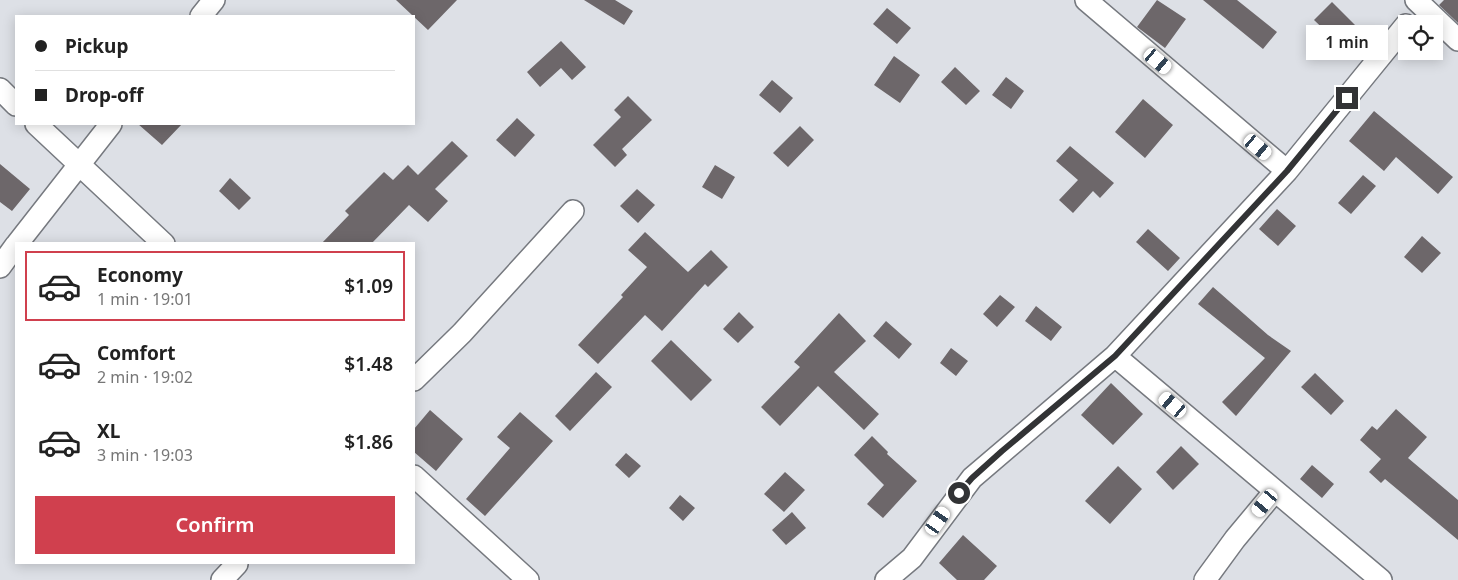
<!DOCTYPE html>
<html lang="en">
<head>
<meta charset="utf-8">
<style>
  body { margin:0; font-family:"Noto Sans",sans-serif; background:#f6f6f6; color:#222; height:100vh; display:flex; flex-direction:column; font-size:19px; white-space:nowrap }
  * { box-sizing:border-box; margin:0 }
  p { font-size:16px; color:#767676 }
  .icon { flex:none; width:28px; height:28px; fill:none; stroke:currentColor; stroke-width:2; stroke-linecap:round; stroke-linejoin:round }
  .map { position:relative; flex:1; overflow:hidden }
  .side { position:absolute; left:15px; top:242px; width:400px; height:322px; display:flex; flex-direction:column; background:#fff; border-radius:0px; box-shadow:0 2px 12px #0003 }
  .side>* { flex:none }
  .hud { position:absolute; left:15px; top:15px; width:400px; height:110px; border-radius:0px; box-shadow:0 2px 12px #0003; display:grid; align-content:center; height:110px; padding:0 20px; background:#fff }
  .buttons { position:absolute; left:1398px; top:15px; display:grid; gap:10px }
  .buttons a { display:grid; place-items:center; width:45px; height:45px; border-radius:0px; background:#fff; box-shadow:0 2px 12px #0003; font-size:25px }
  .end { position:absolute; width:22px; height:22px; margin:-11px; border:6px solid #323335; background:#fff; box-shadow:0 0 0 2px #fff }
  .from { border-radius:50% }
  .bubble { position:absolute; height:35px; border-radius:0px; background:#fff; box-shadow:0 2px 12px #0003; font-size:16px; font-weight:600; line-height:35px; text-align:center }
  .car { position:absolute; width:15px; height:30px; margin:-15px -8px; border-radius:6px; box-shadow:0 0 4px 1px #0007; background:linear-gradient(#fff 24%,#345 0 40%,#fff 0 76%,#345 0 86%,#fff 0) }
  .hud b { display:flex; align-items:center; gap:18px; height:48px; font-size:19px }
  .hud b+b { border-top:1px solid #e0e0e0 }
  .hud i { width:12px; height:12px; background:#222 }
  ul { padding:9px 0 0; list-style:none }
  li { display:flex; align-items:center; gap:15px; height:70px; margin:0 10px 8px; padding:0 10px; border:2px solid transparent; border-radius:0px }
  li div { flex:1 }
  li b { display:block; font-size:19px }
  li em { font-style:normal; font-weight:600 }
  li.current { border-color:#d0404e }
  li>.icon { width:45px; height:45px; stroke-width:1.5 }
  .button { display:flex; gap:10px; margin-top:auto; padding:10px 20px }
  .button a { flex:1; height:58px; border-radius:0px; background:#d0404e; color:#fff; font-size:20px; font-weight:600; line-height:58px; text-align:center }
  .map>svg:first-child { display:block }
  .building { fill:#6d676a }
  .lines { fill:none; stroke-linecap:round; stroke-linejoin:round }
  .minor-casing { stroke:#76797f; stroke-width:24 }
  .minor { stroke:#fff; stroke-width:21 }
  .route { stroke:#323335; stroke-width:6 }
</style>
</head>
<body>
<div class="map">
<svg width="1458" height="580" viewBox="0 0 1458 580">
  <rect width="100%" height="100%" fill="#dde0e6"/>
  <!-- building -->
  <path class="building" d="M396,0h61l-29,30z
    M584,0h31l18,11 -9,14z
    M1157,0l29,19 -21,29 -28,-21z
    M1203,0h34l40,32 -14,17z
    M1444,0h14v23l-19,-18z
    M1332,2l23,23 -17,18 -24,-23z
    M887,8l24,20 -14,16 -24,-20z
    M561,41l25,26 -14,13 -11,-12 -21,19 -13,-15z
    M894,56l26,19 -20,28 -26,-18z
    M955,67l25,24 -14,14 -25,-23z
    M1006,77l18,14 -13,18 -19,-14z
    M772,80l21,18 -13,15 -21,-18z
    M628,96l24,24 -30,29 5,6 -12,12 -22,-22 28,-28 -7,-7z
    M1143,99l30,26 -28,33 -30,-26z
    M1374,111l79,66 -15,17 -42,-37 -12,14 -35,-30z
    M517,118l18,17 -20,22 -19,-17z
    M138,124h44l-20,21z
    M800,126l14,14 -26,27 -15,-14z
    M452,141l16,15 -33,33 13,12 -20,21 -19,-17 -38,39h-50l28,-29 -4,-4 39,-39 9,8 15,-15 10,10z
    M1070,146l44,37 -14,15 -7,-7 -20,22 -14,-13 19,-20 -22,-19z
    M0,164l30,25 -18,22 -12,-9z
    M715,165l20,12 -13,22 -20,-12z
    M1363,175l13,11 -25,28 -13,-11z
    M230,178l21,20 -12,12 -20,-19z
    M637,189l18,16 -17,18 -18,-17z
    M1277,209l19,17 -18,20 -19,-17z
    M1148,229l32,29 -12,13 -32,-29z
    M645,232l43,40 23,-22 17,17 -20,20 -3,-3 -43,47 -17,-16 -47,49 -20,-19 45,-48 -2,-2 26,-28 -19,-17z
    M1422,236l19,17 -19,20 -18,-16z
    M1213,287l55,48 23,16 -55,65 -14,-14 43,-44 -67,-54z
    M1000,295l15,12 -18,20 -14,-13z
    M1036,306l26,21 -11,14 -26,-20z
    M739,312l15,15 -16,16 -15,-14z
    M839,313l27,28 -32,31 45,42 -15,16 -46,-44 -38,40 -19,-19 39,-40 -6,-5z
    M886,321l26,23 -13,15 -26,-23z
    M671,340l41,40 -21,21 -40,-40z
    M951,348l17,13 -12,15 -16,-13z
    M596,372l16,15 -42,44 -15,-15z
    M1315,373l29,28 -13,14 -30,-28z
    M1111,383l32,31 -30,31 -32,-30z
    M1396,409l31,28 -19,21 50,42v40l-73,-61 -4,4 -12,-11 12,-13 -21,-19 12,-14 5,4z
    M430,410l33,29 -27,32 -22,-19v-23z
    M520,412l33,29 -68,75 -19,-17 44,-51 -13,-11z
    M872,436l16,16 -1,2 30,27 -34,37 -16,-14 17,-19 -30,-30z
    M1181,446l18,18 -26,26 -17,-18z
    M626,453l15,13 -12,12 -14,-13z
    M1312,465l22,19 -12,14 -22,-19z
    M1118,466l24,23 -32,35 -25,-23z
    M785,472l20,18 -21,22 -20,-18z
    M680,495l15,13 -12,13 -14,-13z
    M792,512l14,16 -20,17 -14,-15z
    M963,535l34,31 -13,14h-27l-18,-17z"/>
  <g class="lines">
    <defs>
      <path id="minor" d="M1086,0l201,171
        M1416,0l42,40
        M201,16l13,-16
        M0,89l16,16
        M36,124l128,120
        M17,244l94,-120
        M0,267l16,-22
        M1115,356l266,224
        M414,380l48,-47 111,-122
        M414,476l114,104
        M222,580l15,-16
        M886,580l26,-22 60,-80 143,-122 172,-185 119,-146
        M1205,580l30,-41 40,-48"/>
    </defs>
    <!-- minor casing -->
    <use href="#minor" class="minor-casing"/>
    <!-- minor -->
    <use href="#minor" class="minor"/>
  </g>
  <g class="lines">
    <!-- route -->
    <path class="route" d="M959,493l13,-15 30,-27 113,-95 172,-185 60,-73"/>
  </g>
</svg>
<div class="buttons">
<a><svg class="icon" aria-label="locate" viewBox="0 0 24 24"><circle cx="12" cy="12" r="6"/><path d="M12 2v4M12 18v4M2 12h4M18 12h4"/></svg></a>
</div>
<i class="end from" style="left:959px;top:493px"></i>
<i class="end" style="left:1347px;top:98px"></i>
<div class="bubble" style="left:1306px;top:25px;width:82px">1 min</div>
<i class="car" style="left:1158px;top:61px;rotate:130deg"></i>
<i class="car" style="left:1258px;top:147px;rotate:130deg"></i>
<i class="car" style="left:1173px;top:405px;rotate:310deg"></i>
<i class="car" style="left:1265px;top:503px;rotate:220deg"></i>
<i class="car" style="left:938px;top:521px;rotate:35deg"></i>
<div class="hud">
<b><i class="from"></i>Pickup</b>
<b><i></i>Drop-off</b>
</div>
<section class="side">
<ul>
<li class="current"><svg class="icon" aria-label="car" viewBox="0 0 24 24"><path d="M5 17H2v-5l4-1 3-4h7l3 4 3 1v5h-3M9 17h6M6 11h13"/><circle cx="7" cy="17" r="2"/><circle cx="17" cy="17" r="2"/></svg><div><b>Economy</b><p>1 min · 19:01</p></div><em>$1.09</em></li>
<li><svg class="icon" aria-label="car" viewBox="0 0 24 24"><path d="M5 17H2v-5l4-1 3-4h7l3 4 3 1v5h-3M9 17h6M6 11h13"/><circle cx="7" cy="17" r="2"/><circle cx="17" cy="17" r="2"/></svg><div><b>Comfort</b><p>2 min · 19:02</p></div><em>$1.48</em></li>
<li><svg class="icon" aria-label="car" viewBox="0 0 24 24"><path d="M5 17H2v-5l4-1 3-4h7l3 4 3 1v5h-3M9 17h6M6 11h13"/><circle cx="7" cy="17" r="2"/><circle cx="17" cy="17" r="2"/></svg><div><b>XL</b><p>3 min · 19:03</p></div><em>$1.86</em></li>
</ul>
<div class="button"><a>Confirm</a></div>
</section>
</div>
</body>
</html>
